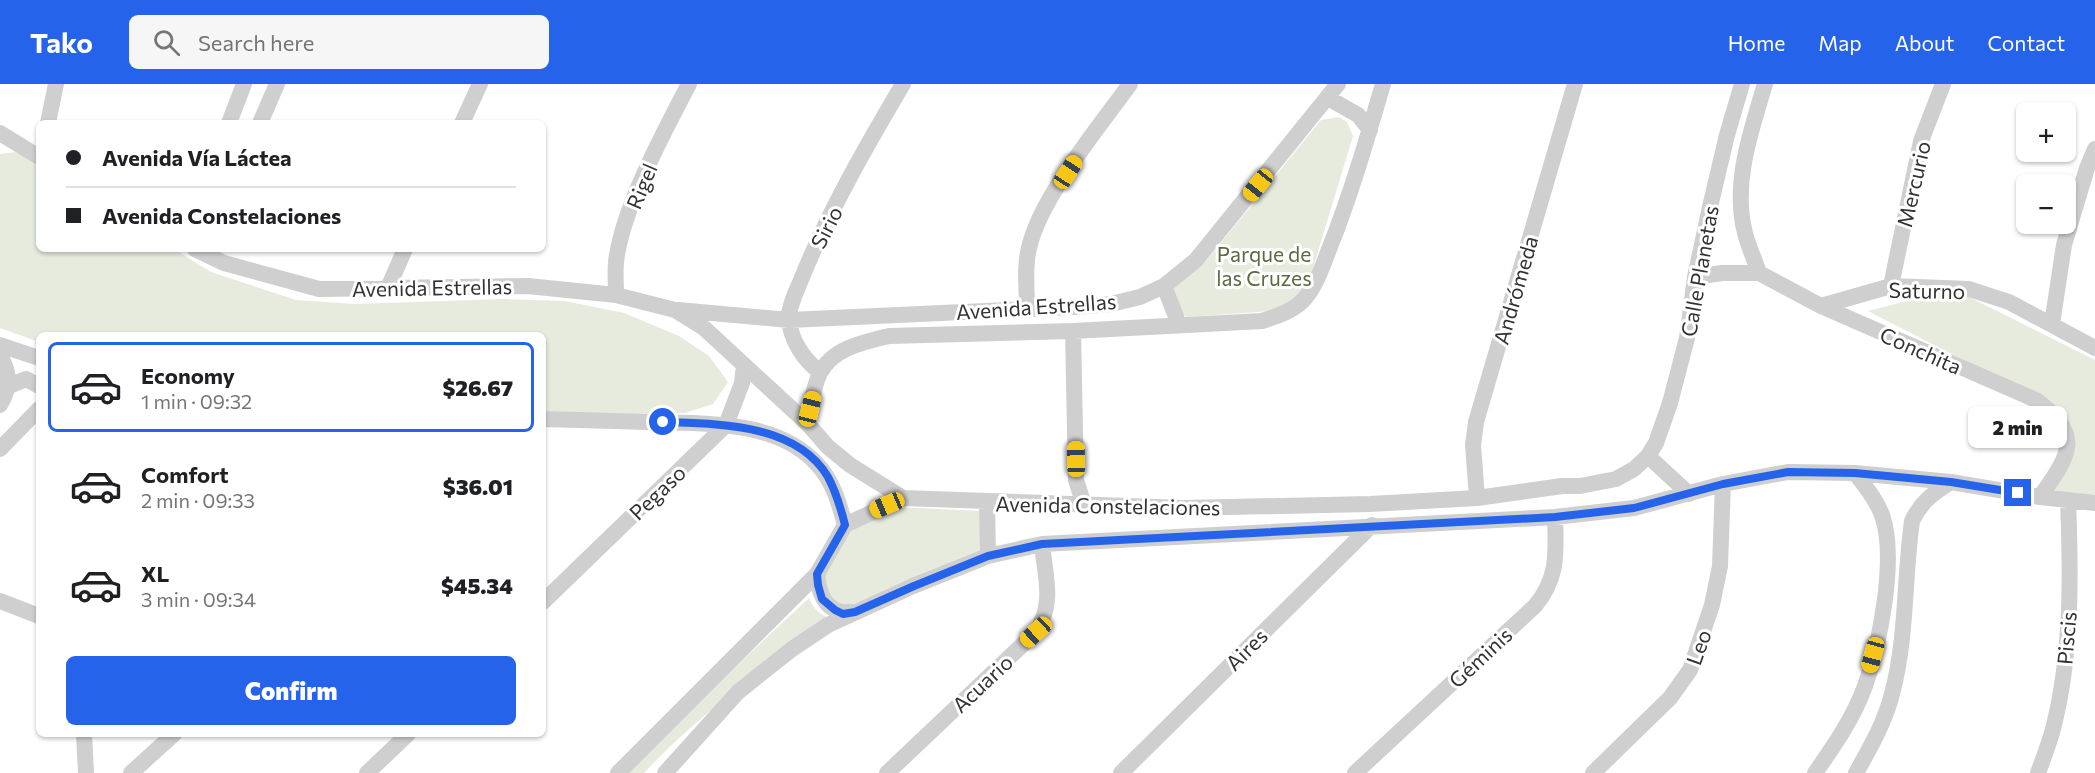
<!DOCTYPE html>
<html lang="en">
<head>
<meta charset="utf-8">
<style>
  body { margin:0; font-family:Commissioner,sans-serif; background:#f6f6f6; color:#202124; height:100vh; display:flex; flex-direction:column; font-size:22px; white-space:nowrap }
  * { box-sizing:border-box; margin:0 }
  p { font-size:20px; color:#757577 }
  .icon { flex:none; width:33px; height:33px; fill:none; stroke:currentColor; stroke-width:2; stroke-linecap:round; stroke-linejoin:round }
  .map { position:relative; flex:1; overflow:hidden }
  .panel { position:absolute; left:36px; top:248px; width:510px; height:405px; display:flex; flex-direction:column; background:#fff; border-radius:9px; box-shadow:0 2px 4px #0004 }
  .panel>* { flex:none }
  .guide { position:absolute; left:36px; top:36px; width:510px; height:132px; border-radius:9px; box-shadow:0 2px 4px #0004; display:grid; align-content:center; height:132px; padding:0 30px; background:#fff }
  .controls { position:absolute; left:2016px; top:18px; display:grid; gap:12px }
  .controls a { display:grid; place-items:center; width:60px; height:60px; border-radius:9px; background:#fff; box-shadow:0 2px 4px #0004; font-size:30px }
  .end { position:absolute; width:27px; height:27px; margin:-14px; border:8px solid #2563eb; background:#fff; box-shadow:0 0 0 3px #fff }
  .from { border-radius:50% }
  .bubble { position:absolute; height:42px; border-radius:9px; background:#fff; box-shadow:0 2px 4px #0004; font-size:20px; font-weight:800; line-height:42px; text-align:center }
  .car { position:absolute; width:18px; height:36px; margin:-18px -9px; border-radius:8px; box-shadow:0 0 4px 2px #0007; background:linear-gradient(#f5c518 24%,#345 0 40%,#f5c518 0 76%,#345 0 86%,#f5c518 0) }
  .guide b { display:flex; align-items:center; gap:21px; height:57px; font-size:22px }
  .guide b+b { border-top:2px solid #e0e0e0 }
  .guide i { width:15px; height:15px; background:#202124 }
  ul { padding:10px 0 0; list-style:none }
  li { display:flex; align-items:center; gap:18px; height:90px; margin:0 12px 9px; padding:0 18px; border:3px solid transparent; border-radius:9px }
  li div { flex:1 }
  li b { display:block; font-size:22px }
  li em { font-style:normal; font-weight:800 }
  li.current { border-color:#2563eb }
  li>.icon { width:54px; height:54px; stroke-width:1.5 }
  .cta { display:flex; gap:12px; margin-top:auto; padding:12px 30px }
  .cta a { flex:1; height:69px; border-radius:9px; background:#2563eb; color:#fff; font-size:24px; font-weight:800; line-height:69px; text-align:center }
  header { display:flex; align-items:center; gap:36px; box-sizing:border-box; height:84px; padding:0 30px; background:#2563eb; color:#fff }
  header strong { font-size:28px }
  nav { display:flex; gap:33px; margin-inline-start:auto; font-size:21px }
  .search { width:420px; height:54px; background:#f6f6f6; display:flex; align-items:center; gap:15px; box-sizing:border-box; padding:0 21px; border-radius:9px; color:#757577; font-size:22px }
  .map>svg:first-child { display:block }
  .green { fill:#e6ebde }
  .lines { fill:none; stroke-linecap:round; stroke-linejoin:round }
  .minor { stroke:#cfcfcf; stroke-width:16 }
  .route { stroke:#2563eb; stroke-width:8 }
  .labels { text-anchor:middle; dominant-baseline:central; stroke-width:6; stroke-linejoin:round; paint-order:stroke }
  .street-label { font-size:21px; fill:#323232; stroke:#fff }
  .park-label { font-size:21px; fill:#596c41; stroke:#fff }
</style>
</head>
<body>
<header>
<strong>Tako</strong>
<div class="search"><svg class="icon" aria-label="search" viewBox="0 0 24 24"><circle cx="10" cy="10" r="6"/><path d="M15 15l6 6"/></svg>Search here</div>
<nav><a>Home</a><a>Map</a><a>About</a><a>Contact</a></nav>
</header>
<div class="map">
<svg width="2095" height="689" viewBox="0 0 2095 689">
  <rect width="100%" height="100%" fill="#fff"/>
  <!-- green -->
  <path class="green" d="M1339,33l8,5 6,14 -44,145 -9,16 -27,14 -86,6 -6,-5 -10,-19c8,-16 21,-23 35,-32l115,-141z
    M16,68l23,14v83h135l37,23 85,28 58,4 149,-5 62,2 59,12 55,23 30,20 19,26 -15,22 -28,9 -55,1 -87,-2v-78h-504v8l-39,-14v-174z
    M1934,210l33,2 128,64v136l-47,-1 26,-59 -3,-11 -14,-17 -189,-97z
    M896,423l85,4 1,39 -133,58 -23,-9 -3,-33 22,-32z
    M809,514c5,12 11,17 24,21 -67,47 -133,94 -189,154h-23z"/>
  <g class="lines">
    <!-- minor -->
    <path class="minor" d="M1328,14l30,17 12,15
      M48,39l8,-39
      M229,39l15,-39
      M260,39l17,-39
      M462,39l18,-39
      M0,49l39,24
      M195,165l29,14 95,26 209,-3 88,9 59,15 29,18 103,95 21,24 22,18 53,33
      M1759,189c-4,-13 -11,-27 -14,-40 -13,-49 6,-102 20,-149
      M1695,193l27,-4h37l62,33 215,94c48,36 34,54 4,97
      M1164,202l15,38
      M1891,202l30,-145 22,-57
      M388,204l17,-39
      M616,211c0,-11 -1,-22 0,-33 6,-53 48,-130 73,-178
      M1821,222l70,-20 78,3 40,13 86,46
      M1027,224c0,-20 -3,-40 2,-60 11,-50 70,-121 101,-164
      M678,226l111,10 286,-13 36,-3 29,-7 24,-11 32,-26 142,-176
      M2052,240l12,-79 23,-77 8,-19
      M1073,247l3,149 8,25
      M0,261l39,13
      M0,272c11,18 10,32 0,49
      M820,288c-16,-12 -30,-32 -31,-54 0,-14 9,-30 14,-43 27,-66 64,-130 100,-191
      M9,302l17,-7 13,7
      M543,335c35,1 70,2 105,3 56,2 128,-3 169,42 16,17 22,39 28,61
      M807,339c4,-16 6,-36 13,-50 13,-25 44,-31 69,-37l184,-5 189,-10c16,-5 34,-11 44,-24 12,-15 17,-33 24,-50 21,-53 37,-108 53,-163
      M0,365l39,-40
      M1648,372l41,38
      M1477,414l-4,-53 3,-23 99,-338
      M987,418l1,54
      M817,490c2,22 10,41 36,38
      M0,517l39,15
      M543,518l183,-177 16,-42 2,-18
      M84,650l2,39
      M131,689l43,-39
      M367,689l41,-39
      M618,689l199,-199 28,-49 58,-27 280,10 187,-4 107,-6 85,-12h18l36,-7 18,-10 14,-13 8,-13 14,-40 17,-65 8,-61 15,-70 17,-72 15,-51
      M665,689l73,-81 54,-43 36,-24 85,-39 75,-30 54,-12 513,-27 79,-9 89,-24 65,-12 67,1 96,9 89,15 55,6
      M887,689l149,-141c19,-30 9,-55 6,-88
      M1121,689l251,-248
      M1355,689l180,-167c24,-29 21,-54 20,-89
      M1593,689l77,-75 20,-28 22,-65 8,-39 3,-82
      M1815,689c19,-27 39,-56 50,-87 15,-42 32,-129 17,-171 -6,-16 -17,-29 -27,-42
      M1856,689c14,-25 29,-51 36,-79 15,-56 12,-116 20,-173 9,-19 21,-28 39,-39
      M2038,689c5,-14 11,-29 15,-44 19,-74 18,-153 15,-229"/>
  </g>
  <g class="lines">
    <!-- route -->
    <path class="route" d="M663,338c55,2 133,1 165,55 8,15 13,32 17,48l-28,49 1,11 4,14 13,11 8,4 12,-2 59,-26 74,-30 54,-12 513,-27 79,-9 89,-24 65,-12 67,1 96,9 67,11"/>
  </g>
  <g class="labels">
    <!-- street labels -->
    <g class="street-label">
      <text transform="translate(1913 100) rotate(-77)">Mercurio</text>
      <text transform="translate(641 102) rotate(-67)">Rigel</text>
      <text transform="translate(826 143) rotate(-63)">Sirio</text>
      <text transform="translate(1699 187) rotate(-80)">Calle Planetas</text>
      <text transform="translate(432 203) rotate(-1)">Avenida Estrellas</text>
      <text transform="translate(1515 206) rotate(-74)">Andrómeda</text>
      <text transform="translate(1927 206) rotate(1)">Saturno</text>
      <text transform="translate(1036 222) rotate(-4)">Avenida Estrellas</text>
      <text transform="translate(1921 266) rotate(24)">Conchita</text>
      <text transform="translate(657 408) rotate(-44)">Pegaso</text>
      <text transform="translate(1108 421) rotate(1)">Avenida Constelaciones</text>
      <text transform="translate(2066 554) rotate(-85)">Piscis</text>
      <text transform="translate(1698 563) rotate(-70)">Leo</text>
      <text transform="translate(1246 565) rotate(-45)">Aires</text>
      <text transform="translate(1480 573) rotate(-43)">Géminis</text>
      <text transform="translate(982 599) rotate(-43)">Acuario</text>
    </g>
    <!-- park labels -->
    <g class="park-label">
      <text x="1264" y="169">Parque de<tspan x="1264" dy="24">las Cruzes</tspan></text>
    </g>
  </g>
</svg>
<div class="controls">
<a>+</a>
<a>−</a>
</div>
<i class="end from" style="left:663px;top:338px"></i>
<i class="end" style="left:2018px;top:409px"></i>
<div class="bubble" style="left:1968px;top:322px;width:99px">2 min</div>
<i class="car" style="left:1068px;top:88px;rotate:33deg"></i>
<i class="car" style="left:1258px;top:101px;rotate:219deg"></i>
<i class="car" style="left:810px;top:325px;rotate:14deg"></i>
<i class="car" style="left:1076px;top:375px;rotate:359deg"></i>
<i class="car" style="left:887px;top:421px;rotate:247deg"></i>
<i class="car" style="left:1036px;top:548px;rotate:227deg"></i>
<i class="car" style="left:1873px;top:571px;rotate:195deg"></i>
<div class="guide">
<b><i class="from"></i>Avenida Vía Láctea</b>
<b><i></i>Avenida Constelaciones</b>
</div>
<section class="panel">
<ul>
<li class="current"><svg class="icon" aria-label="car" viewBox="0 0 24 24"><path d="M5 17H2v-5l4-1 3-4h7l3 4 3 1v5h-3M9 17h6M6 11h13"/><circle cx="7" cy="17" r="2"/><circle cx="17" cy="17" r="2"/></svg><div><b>Economy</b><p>1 min · 09:32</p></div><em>$26.67</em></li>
<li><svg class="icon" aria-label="car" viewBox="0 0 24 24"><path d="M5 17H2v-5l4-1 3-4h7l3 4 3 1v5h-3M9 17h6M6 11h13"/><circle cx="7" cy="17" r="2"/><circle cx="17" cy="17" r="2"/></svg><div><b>Comfort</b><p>2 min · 09:33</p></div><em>$36.01</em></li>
<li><svg class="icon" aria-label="car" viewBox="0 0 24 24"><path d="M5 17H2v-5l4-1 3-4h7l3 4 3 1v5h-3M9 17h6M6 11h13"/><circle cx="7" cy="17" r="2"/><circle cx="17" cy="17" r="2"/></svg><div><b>XL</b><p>3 min · 09:34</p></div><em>$45.34</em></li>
</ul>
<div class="cta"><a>Confirm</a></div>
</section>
</div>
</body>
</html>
